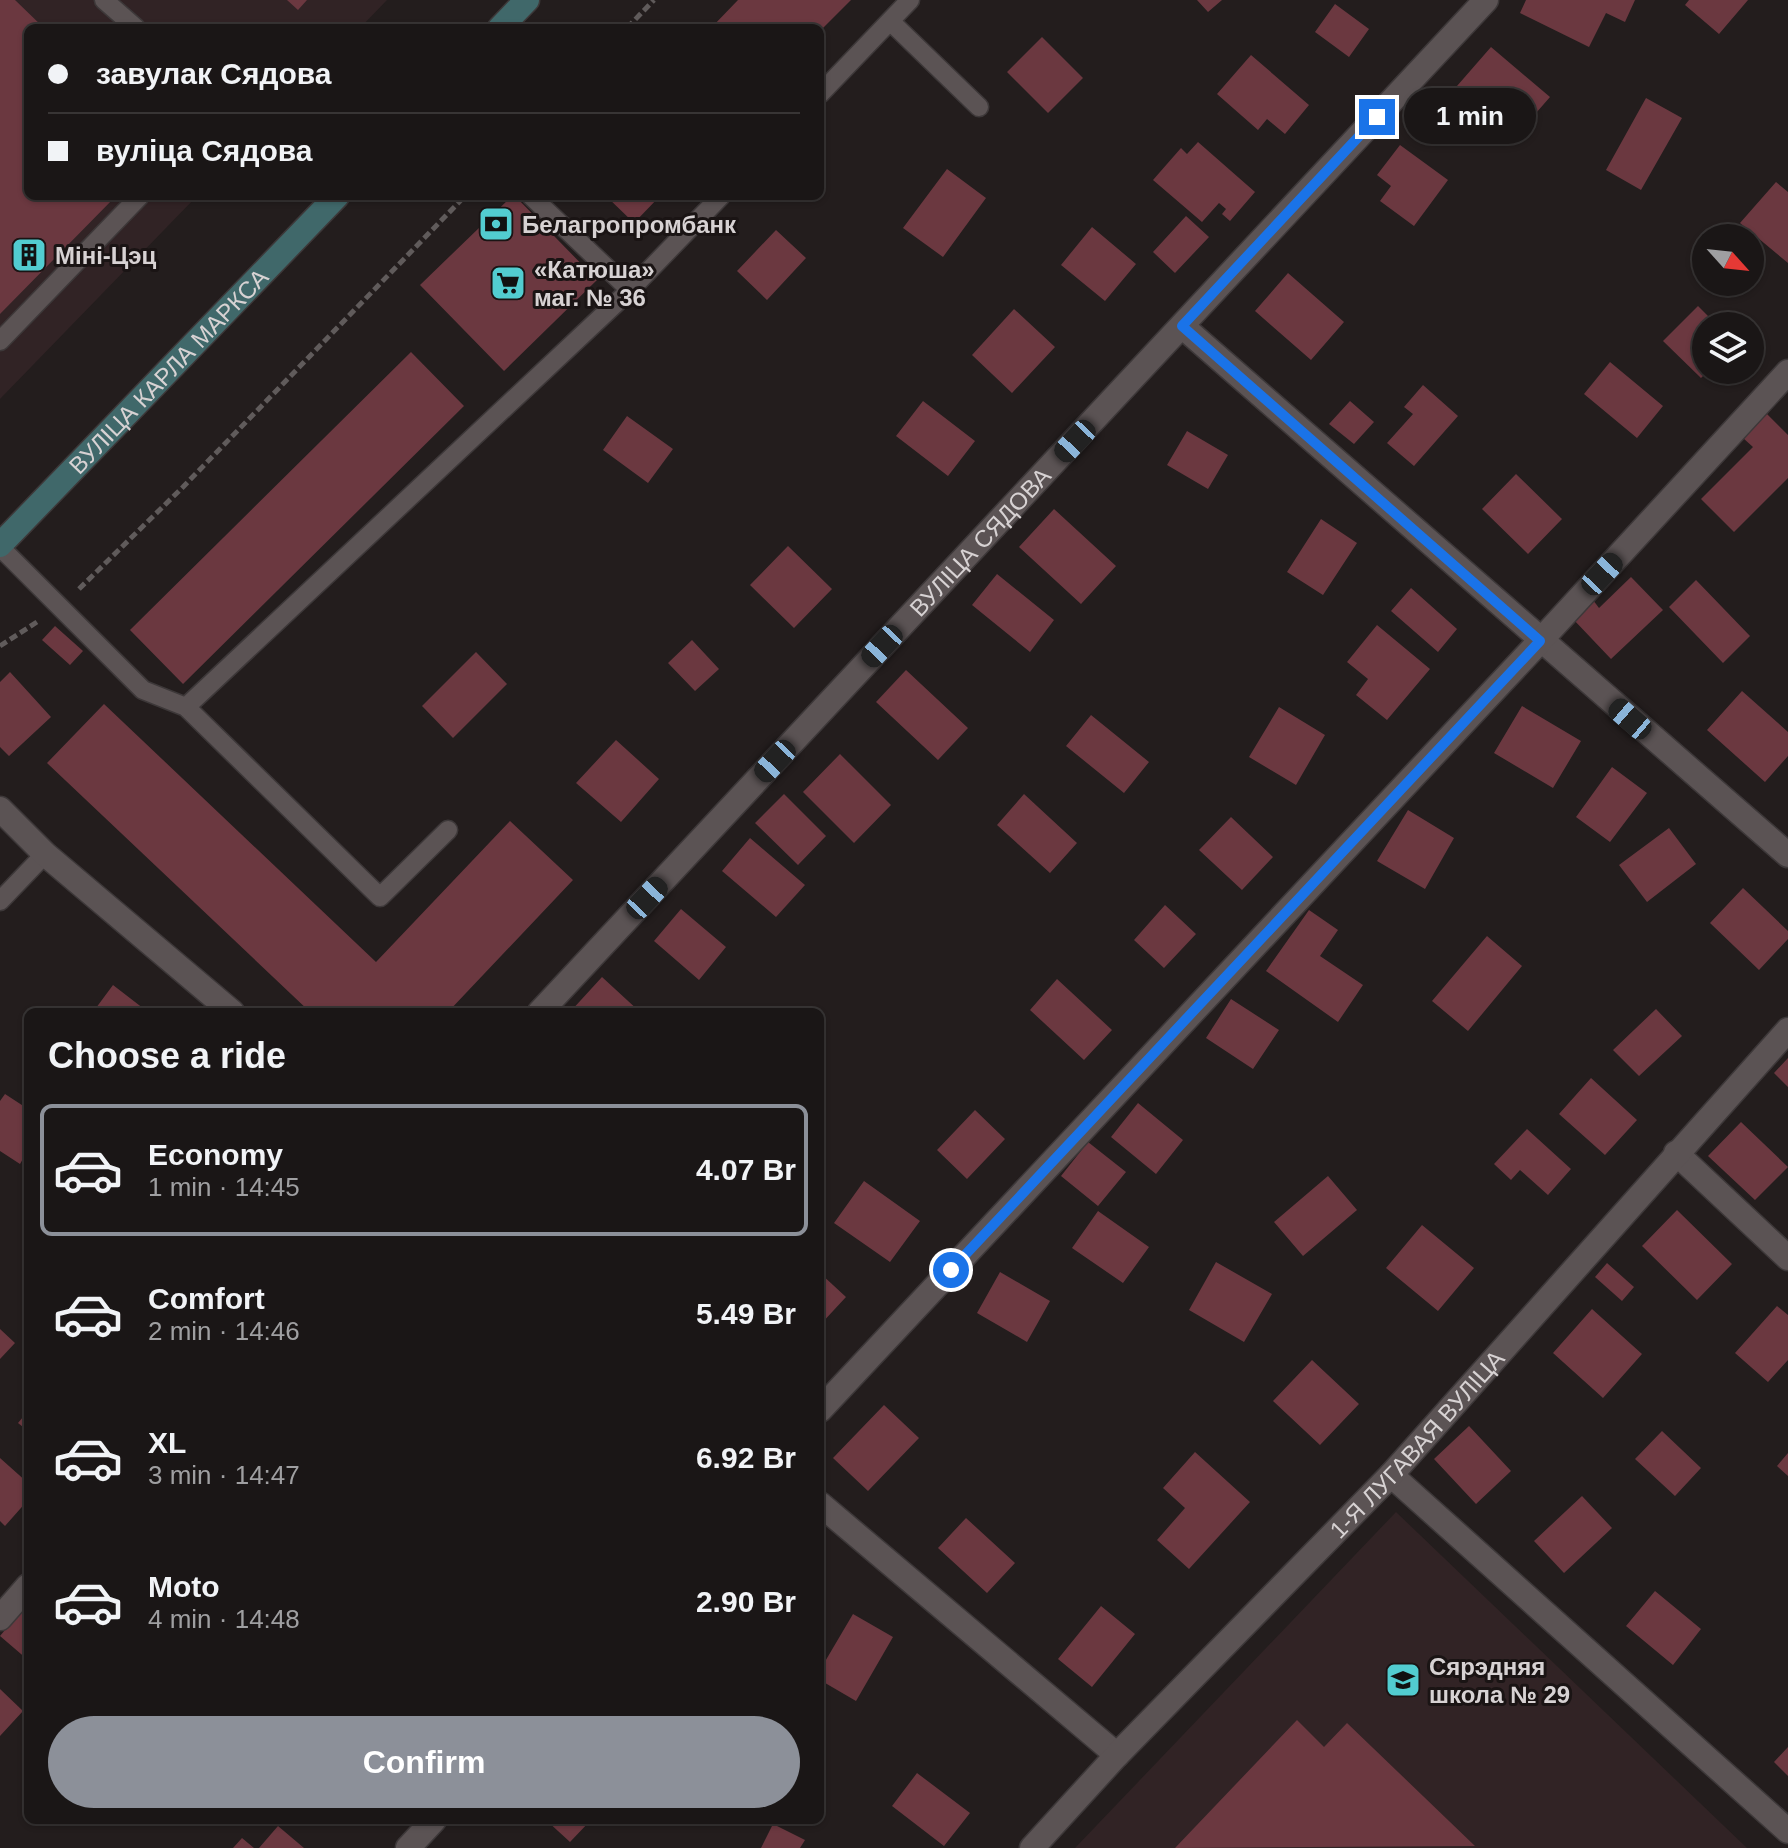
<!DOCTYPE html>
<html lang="en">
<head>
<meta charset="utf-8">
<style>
  body { margin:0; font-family:Helvetica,sans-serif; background:#231f1f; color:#f1f3f6; height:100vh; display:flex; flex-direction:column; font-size:30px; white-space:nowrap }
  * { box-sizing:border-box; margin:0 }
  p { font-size:26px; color:#9f9fa1 }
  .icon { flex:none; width:44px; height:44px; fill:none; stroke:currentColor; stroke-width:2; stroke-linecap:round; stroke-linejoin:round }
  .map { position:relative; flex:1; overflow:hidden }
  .side { position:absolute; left:24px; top:1008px; width:800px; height:816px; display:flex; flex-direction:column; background:#1a1616; border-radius:12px; box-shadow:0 2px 6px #0004,0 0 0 2px #383535 }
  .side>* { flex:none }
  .top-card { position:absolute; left:24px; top:24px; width:800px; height:176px; border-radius:12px; box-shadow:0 2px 6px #0004,0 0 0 2px #383535; display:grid; align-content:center; height:176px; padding:0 24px; background:#1a1616 }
  .needle { width:52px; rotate:117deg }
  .fabs { position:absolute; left:1692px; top:224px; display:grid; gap:16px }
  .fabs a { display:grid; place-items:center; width:72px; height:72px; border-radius:50%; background:#1a1616; box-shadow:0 2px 6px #0004,0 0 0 2px #383535; font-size:40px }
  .end { position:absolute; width:36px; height:36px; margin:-18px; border:10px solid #1a73e8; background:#fff; box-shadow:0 0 0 4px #fff }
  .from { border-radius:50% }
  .bubble { position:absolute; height:56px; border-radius:28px; background:#1a1616; box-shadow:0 2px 6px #0004,0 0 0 2px #383535; font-size:26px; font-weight:700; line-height:56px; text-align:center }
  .car { position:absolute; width:24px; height:48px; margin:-24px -12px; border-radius:10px; box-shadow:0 0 6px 2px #0007; background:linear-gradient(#222 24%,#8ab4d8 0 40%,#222 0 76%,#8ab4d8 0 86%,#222 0) }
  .top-card b { display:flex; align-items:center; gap:28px; height:76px; font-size:30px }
  .top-card b+b { border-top:2px solid #383535 }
  .top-card i { width:20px; height:20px; background:#f1f3f6 }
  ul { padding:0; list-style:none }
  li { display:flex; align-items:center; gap:24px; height:132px; margin:0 16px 12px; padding:0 8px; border:4px solid transparent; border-radius:12px }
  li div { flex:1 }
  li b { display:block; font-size:30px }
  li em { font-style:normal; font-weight:700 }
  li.selected { border-color:#8c9099 }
  li>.icon { width:72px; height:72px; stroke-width:1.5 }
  h2 { padding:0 24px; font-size:36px; line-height:96px }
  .primary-button { display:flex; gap:16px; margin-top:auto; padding:16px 24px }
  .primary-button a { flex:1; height:92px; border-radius:48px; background:#8c9099; color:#fff; font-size:32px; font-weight:700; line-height:92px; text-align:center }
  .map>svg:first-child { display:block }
  .built { fill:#312325 }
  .building { fill:#6b3840 }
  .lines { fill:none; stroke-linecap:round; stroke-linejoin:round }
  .lane-casing { stroke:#3d3839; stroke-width:21 }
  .street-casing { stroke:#3d3839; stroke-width:27 }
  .secondary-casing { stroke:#3d3839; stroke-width:27 }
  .path { stroke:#605b5b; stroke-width:5; stroke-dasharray:8 4; stroke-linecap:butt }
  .lane { stroke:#5b5354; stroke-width:18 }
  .street { stroke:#5b5354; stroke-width:24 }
  .secondary { stroke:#40686a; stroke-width:24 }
  .route { stroke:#1a73e8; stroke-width:10 }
  .labels { text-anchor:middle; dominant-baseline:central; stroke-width:6; stroke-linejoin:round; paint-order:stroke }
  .poi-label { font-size:24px; font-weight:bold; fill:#d7d2d3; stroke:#1a1414; text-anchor:start }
  .street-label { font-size:24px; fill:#d7d2d3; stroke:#1a1414 }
</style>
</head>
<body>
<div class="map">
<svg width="1788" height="1848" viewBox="0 0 1788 1848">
  <rect width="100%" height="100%" fill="#231d1d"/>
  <!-- built -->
  <path class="built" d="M0,0h387l-27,28h-332v168h169l-197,203z
    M1396,1512l351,336h-672z"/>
  <!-- building -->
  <path class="building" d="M0,0h15l29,28h-16v168h88l-116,118z
    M287,0h20l-9,10z
    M738,0h113l-31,31v-3h-109z
    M1197,0h25l-14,12z
    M1526,0h109l-10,22 -19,-9 -17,34 -69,-34z
    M1689,0h59l-29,34 -34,-29z
    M1335,4l34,25 -20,28 -34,-25z
    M1042,37l41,41 -35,35 -41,-41z
    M1491,47l59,50 -34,39 -59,-50z
    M1251,55l58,50 -24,29 -18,-15 -9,11 -41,-36z
    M1646,98l36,20 -41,72 -35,-20z
    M1426,111l16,14 -11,13 -17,-14z
    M1198,142l57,50 -25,29 -8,-7 4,-5 -7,-6 -17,19 -49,-42 28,-32 6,6z
    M1400,145l48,35 -34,46 -34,-25 11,-15 -14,-11z
    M947,169l39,29 -43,59 -40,-29z
    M1776,182l12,10v71l-48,-40z
    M512,196h3l82,84 -93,91 -84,-86z
    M606,196h54l-26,27z
    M1186,216l23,21 -34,36 -22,-21z
    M1092,227l44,37 -31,37 -44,-36z
    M776,230l30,28 -39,42 -30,-29z
    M1288,273l56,49 -33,38 -56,-49z
    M1698,306l20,20h-12v44h3l-8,8 -38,-37z
    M1014,309l41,38 -43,46 -40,-38z
    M411,352l53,54 -281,278 -53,-54z
    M1610,362l53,44 -26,32 -53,-44z
    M1423,385l35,31 -44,50 -27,-23 26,-29 -9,-7z
    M923,401l52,40 -27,35 -52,-40z
    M1350,401l24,21 -20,22 -25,-20z
    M1767,414l21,21v43l-54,54 -33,-33 52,-52 -10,-9z
    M627,416l46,33 -25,34 -45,-33z
    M1187,431l41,24 -20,34 -41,-24z
    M1516,474l46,45 -34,35 -46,-45z
    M1054,509l62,57 -35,38 -62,-57z
    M1321,519l36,24 -34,52 -36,-23z
    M788,546l44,43 -38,39 -44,-43z
    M997,574l57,46 -24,32 -58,-47z
    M1631,577l32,33 -52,49 -38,-40 20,-19 6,8z
    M1696,580l54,56 -27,27 -54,-56z
    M1411,588l46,41 -19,23 -47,-41z
    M1377,625l53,44 -43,51 -31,-25 12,-16 -21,-17z
    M55,626l28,25 -13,14 -28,-25z
    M692,640l27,29 -24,22 -27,-28z
    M476,652l31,32 -54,54 -31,-32z
    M906,670l62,58 -30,32 -62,-58z
    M10,672l41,45 -42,39 -9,-9v-65z
    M1742,691l46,41v24l-23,26 -58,-52z
    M104,704l272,258 134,-141 63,59 -125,132h-138l-263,-249z
    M1522,706l59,35 -28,47 -59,-35z
    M1279,707l46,28 -29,50 -47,-28z
    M1091,715l58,47 -25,31 -58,-47z
    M616,740l43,39 -38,43 -45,-39z
    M840,754l51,51 -37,38 -51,-51z
    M1612,767l35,26 -37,49 -34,-25z
    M784,794l42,42 -28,29 -43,-42z
    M1024,794l53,49 -27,30 -53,-48z
    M1408,810l46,28 -29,51 -48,-28z
    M1231,817l42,40 -31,33 -43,-40z
    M1669,828l27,36 -49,38 -28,-37z
    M750,838l55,47 -29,32 -54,-46z
    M1743,888l45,43v8l-29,31 -49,-47z
    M1165,905l31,29 -32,34 -30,-28z
    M681,909l45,38 -27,33 -45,-39z
    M1309,910l29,20 -18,26 43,29 -25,37 -72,-51z
    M1487,936l35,30 -54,65 -36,-30z
    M602,977l38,35h-70z
    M1057,979l55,51 -28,30 -54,-50z
    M113,985l35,27h-55z
    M1231,999l48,31 -26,39 -47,-31z
    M1656,1009l26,27 -43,40 -26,-26z
    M1788,1058v29l-14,-14z
    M1591,1078l46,42 -32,35 -46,-41z
    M5,1094l23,15v41l-8,14 -20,-13v-50z
    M1138,1103l45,37 -27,34 -45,-37z
    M975,1110l30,29 -38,40 -30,-29z
    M1741,1122l47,45 -33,33 -47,-44z
    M1527,1129l44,40 -23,26 -28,-25 -9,10 -17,-16z
    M1088,1142l38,30 -28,34 -37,-30z
    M1328,1176l29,34 -54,46 -29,-34z
    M864,1181l56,40 -30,41 -56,-39z
    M1677,1210l55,54 -35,36 -55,-54z
    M1098,1211l51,36 -26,36 -51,-35z
    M1422,1225l52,43 -36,43 -52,-43z
    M1216,1262l56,32 -28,48 -55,-32z
    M1607,1263l27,24 -12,14 -27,-24z
    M1000,1272l50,29 -23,41 -50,-29z
    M820,1273l26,24 -26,28z
    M1777,1306l11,9v45l-20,22 -33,-29z
    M1592,1309l50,45 -39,44 -50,-45z
    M0,1329l15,14 -15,16z
    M1312,1360l47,44 -39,41 -47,-44z
    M884,1405l35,33 -51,53 -35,-33z
    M28,1411v20l-10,-8z
    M1469,1426l42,45 -35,33 -42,-45z
    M1662,1431l39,37 -26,28 -40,-37z
    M1195,1452l55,50 -61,67 -32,-29 28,-32 -22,-20z
    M1788,1453v23l-11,-10z
    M0,1458l28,25v17l-23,26 -5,-5z
    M1582,1496l30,32 -48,45 -30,-32z
    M966,1518l49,45 -28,30 -49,-45z
    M1655,1591l46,38 -28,36 -47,-39z
    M28,1602v58l-28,-24z
    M1101,1606l34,28 -43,53 -34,-28z
    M853,1614l40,23 -37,64 -36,-21v-10z
    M0,1689l23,22 -23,25z
    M1297,1720l27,27 23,-24 128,123 -300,2z
    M1788,1747v29l-14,-14z
    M917,1773l53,40 -26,33 -52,-40z
    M546,1820h45l-21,22z
    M773,1824l32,16 -5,8h-39z
    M278,1826l26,22h-45z
    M242,1838l12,10h-21z"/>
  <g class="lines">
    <defs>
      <path id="lane" d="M104,0l32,28
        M890,21l89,86
        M820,94l90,-94
        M531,196l99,94 91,-94
        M0,341l140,-145
        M0,547l143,143 43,17
        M448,830l-68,67 -194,-190 444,-417
        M0,901l45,-47"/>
      <g id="street">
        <path d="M1182,326l606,529"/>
        <path d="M0,809l45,45 187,158"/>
        <path id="s1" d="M540,1012l946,-1012"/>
        <path d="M1676,1153l112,105"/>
        <path d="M820,1410l720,-769 248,-269"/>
        <path d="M1391,1475l397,356"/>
        <path d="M820,1504l297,251"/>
        <path d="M0,1618l28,-32"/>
        <path d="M408,1848l26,-28"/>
        <path id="s2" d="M1032,1848l85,-93 274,-280 397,-445"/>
      </g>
      <g id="secondary">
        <path d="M500,28l27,-28"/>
        <path id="s3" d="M0,545l337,-349"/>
      </g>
    </defs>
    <!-- lane casing -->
    <use href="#lane" class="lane-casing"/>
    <!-- street casing -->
    <use href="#street" class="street-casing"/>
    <!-- secondary casing -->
    <use href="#secondary" class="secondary-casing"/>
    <!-- path -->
    <path class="path" d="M627,28l27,-28
      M79,589l104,-102 282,-291
      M0,646l40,-26"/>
    <!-- lane -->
    <use href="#lane" class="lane"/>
    <!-- street -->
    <use href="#street" class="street"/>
    <!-- secondary -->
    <use href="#secondary" class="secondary"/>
  </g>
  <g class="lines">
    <!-- route -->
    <path class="route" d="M951,1270l589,-629 -358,-315 195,-209"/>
  </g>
  <!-- icons -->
  <defs>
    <symbol id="bank-square" viewBox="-11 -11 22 22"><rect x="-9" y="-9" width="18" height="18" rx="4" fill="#52ccd0" stroke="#1a1414"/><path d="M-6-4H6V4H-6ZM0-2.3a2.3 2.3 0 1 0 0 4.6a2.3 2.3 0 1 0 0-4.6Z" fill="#111"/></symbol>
    <symbol id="building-square" viewBox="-11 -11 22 22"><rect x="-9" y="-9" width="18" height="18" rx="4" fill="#52ccd0" stroke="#1a1414"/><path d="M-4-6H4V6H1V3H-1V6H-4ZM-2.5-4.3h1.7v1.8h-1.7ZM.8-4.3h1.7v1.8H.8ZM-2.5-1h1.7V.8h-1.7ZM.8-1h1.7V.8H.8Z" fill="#111"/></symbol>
    <symbol id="supermarket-square" viewBox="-11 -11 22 22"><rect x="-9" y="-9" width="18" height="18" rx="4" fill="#52ccd0" stroke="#1a1414"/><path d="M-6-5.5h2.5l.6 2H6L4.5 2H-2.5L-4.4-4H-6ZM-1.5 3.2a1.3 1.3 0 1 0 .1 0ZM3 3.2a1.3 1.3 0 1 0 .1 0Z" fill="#111"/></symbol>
    <symbol id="school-square" viewBox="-11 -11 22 22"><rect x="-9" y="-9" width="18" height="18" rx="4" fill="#52ccd0" stroke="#1a1414"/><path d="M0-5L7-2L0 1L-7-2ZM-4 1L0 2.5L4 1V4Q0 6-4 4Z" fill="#111"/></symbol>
  </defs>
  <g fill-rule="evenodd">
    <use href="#bank-square" x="476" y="204" width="40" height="40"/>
    <use href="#building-square" x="9" y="235" width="40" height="40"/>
    <use href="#supermarket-square" x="488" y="263" width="40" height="40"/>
    <use href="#school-square" x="1383" y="1660" width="40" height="40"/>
  </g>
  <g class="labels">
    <!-- poi labels -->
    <g class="poi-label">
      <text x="522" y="224">Белагропромбанк</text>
      <text x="55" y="255">Міні-Цэц</text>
      <text x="534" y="269">«Катюша»<tspan x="534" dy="28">маг. № 36</tspan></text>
      <text x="1429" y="1666">Сярэдняя<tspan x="1429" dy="28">школа № 29</tspan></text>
    </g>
    <!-- street labels -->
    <g class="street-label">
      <text stroke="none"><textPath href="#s3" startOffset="242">ВУЛІЦА КАРЛА МАРКСА</textPath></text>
      <text stroke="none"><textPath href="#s1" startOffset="644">ВУЛІЦА СЯДОВА</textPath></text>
      <text stroke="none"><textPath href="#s2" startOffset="558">1-Я ЛУГАВАЯ ВУЛІЦА</textPath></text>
    </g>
  </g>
</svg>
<div class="fabs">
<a><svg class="needle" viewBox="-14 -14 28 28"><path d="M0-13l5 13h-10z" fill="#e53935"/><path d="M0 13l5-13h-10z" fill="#9f9fa1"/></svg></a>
<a><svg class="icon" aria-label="layers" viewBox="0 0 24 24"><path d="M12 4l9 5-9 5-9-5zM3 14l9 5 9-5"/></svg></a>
</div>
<i class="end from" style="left:951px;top:1270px"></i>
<i class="end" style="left:1377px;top:117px"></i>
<div class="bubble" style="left:1404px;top:88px;width:132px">1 min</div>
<i class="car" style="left:1075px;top:441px;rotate:223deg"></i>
<i class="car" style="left:1602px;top:574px;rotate:43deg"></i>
<i class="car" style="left:882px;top:646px;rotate:223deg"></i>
<i class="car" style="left:1630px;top:719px;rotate:311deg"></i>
<i class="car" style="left:775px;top:761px;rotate:223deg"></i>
<i class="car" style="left:647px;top:898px;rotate:43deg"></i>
<div class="top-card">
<b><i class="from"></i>завулак Сядова</b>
<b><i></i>вуліца Сядова</b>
</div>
<section class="side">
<h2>Choose a ride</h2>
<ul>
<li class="selected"><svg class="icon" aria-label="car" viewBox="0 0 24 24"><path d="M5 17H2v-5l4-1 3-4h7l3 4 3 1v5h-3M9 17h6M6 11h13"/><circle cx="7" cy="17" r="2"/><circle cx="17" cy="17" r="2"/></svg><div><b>Economy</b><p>1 min · 14:45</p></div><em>4.07 Br</em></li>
<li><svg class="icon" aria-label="car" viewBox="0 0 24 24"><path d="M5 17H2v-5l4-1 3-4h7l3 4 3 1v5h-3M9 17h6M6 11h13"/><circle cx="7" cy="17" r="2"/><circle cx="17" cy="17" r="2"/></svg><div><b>Comfort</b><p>2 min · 14:46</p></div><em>5.49 Br</em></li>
<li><svg class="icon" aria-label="car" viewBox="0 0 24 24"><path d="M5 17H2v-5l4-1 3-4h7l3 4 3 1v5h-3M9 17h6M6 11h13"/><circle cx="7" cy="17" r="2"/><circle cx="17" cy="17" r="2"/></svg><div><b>XL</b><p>3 min · 14:47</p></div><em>6.92 Br</em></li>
<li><svg class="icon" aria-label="car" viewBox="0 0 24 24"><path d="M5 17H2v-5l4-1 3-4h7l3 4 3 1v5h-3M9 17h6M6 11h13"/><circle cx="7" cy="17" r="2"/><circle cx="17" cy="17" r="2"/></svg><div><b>Moto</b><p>4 min · 14:48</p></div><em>2.90 Br</em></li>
</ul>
<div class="primary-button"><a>Confirm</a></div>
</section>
</div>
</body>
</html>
